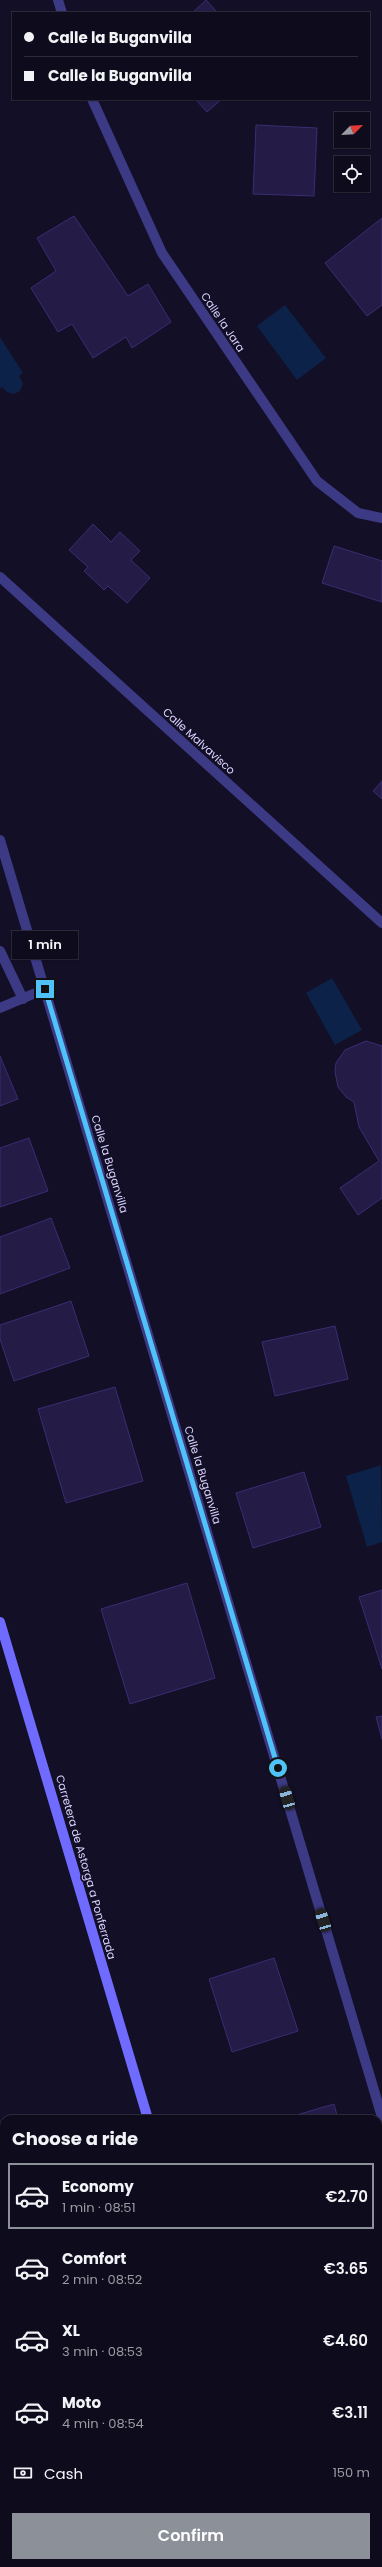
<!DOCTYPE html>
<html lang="en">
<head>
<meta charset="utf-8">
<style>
  body { margin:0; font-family:Poppins,sans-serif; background:#1c1929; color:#f1f3f6; height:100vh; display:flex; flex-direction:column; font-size:15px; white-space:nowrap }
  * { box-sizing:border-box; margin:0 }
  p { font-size:13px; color:#9b9ba3 }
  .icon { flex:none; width:22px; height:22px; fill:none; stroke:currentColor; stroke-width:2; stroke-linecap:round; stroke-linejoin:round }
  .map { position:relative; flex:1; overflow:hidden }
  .panel { position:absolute; left:0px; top:2115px; width:382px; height:452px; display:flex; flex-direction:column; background:#0e0b1c; border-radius:12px 12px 0 0; box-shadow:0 1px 3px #0004,0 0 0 1px #2e2b3b }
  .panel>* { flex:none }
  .guide { position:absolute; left:12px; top:12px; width:358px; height:88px; border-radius:0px; box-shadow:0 1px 3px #0004,0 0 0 1px #2e2b3b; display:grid; align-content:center; height:88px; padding:0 12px; background:#0e0b1c }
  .needle { width:26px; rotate:66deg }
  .controls { position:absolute; left:334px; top:112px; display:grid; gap:8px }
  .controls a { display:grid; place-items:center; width:36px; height:36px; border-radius:0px; background:#0e0b1c; box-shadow:0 1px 3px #0004,0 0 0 1px #2e2b3b; font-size:20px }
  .end { position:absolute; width:18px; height:18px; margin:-9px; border:5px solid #4fc3f7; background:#111; box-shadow:0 0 0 2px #111 }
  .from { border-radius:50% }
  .bubble { position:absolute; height:28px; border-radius:0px; background:#0e0b1c; box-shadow:0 1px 3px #0004,0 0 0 1px #2e2b3b; font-size:13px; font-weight:600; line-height:28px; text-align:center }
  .car { position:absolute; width:12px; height:24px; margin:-12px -6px; border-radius:5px; box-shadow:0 0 3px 1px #0007; background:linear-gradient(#222 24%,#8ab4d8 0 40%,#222 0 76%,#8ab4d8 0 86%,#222 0) }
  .guide b { display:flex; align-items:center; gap:14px; height:38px; font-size:15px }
  .guide b+b { border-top:1px solid #2e2b3b }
  .guide i { width:10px; height:10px; background:#f1f3f6 }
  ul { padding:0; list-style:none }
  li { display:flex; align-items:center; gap:12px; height:66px; margin:0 8px 6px; padding:0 4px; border:2px solid transparent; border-radius:0px }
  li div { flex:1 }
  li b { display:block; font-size:15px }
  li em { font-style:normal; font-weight:600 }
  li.on { border-color:#8c9099 }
  li>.icon { width:36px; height:36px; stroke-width:1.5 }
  h2 { padding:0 12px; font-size:18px; line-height:48px }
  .pay { display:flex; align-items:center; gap:10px; height:44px; padding:0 12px; font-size:15px }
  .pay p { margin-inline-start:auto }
  .primary-button { display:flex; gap:8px; margin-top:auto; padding:8px 12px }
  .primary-button a { flex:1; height:46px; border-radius:0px; background:#8c9099; color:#fff; font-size:16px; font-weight:600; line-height:46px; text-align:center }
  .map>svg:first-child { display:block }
  .water { fill:#0c2248 }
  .building { fill:#241b47; stroke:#3b2d73 }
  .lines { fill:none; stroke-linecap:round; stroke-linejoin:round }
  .service { stroke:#3d3a85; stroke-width:10 }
  .minor { stroke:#3d3a85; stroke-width:10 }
  .secondary { stroke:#6f6bff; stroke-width:10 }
  .route { stroke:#4fc3f7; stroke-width:5 }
  .labels { text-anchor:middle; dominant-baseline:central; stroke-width:3.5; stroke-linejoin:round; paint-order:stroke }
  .street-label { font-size:11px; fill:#d9d4ff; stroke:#130f26 }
</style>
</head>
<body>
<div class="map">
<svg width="382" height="2567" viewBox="0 0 382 2567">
  <rect width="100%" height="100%" fill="#130f26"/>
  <!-- water -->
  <path class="water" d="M285,305l41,53 -29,22 -40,-54z
    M0,337l23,36 -4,3 4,7 -3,8 -6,3 -7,-2 -5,-5 -2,2z
    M332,978l30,52 -27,15 -29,-52z
    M381,1465l1,77 -15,5 -21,-71z"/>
  <!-- building -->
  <path class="building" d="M206,0l12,13h-26z
    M195,99h27l-15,13z
    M256,125l61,3 -3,68 -61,-2z
    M74,216l54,80 20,-12 23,38 -39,26 -6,-11 -33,21 -21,-34 -14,8 -27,-44 25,-17 -19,-33z
    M382,218v87l-15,11 -42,-53z
    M93,524l18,18 9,-10 20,19 -9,9 19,18 -23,25 -19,-17 -4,4 -4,-4 -16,-15 4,-4 -19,-17z
    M334,546l48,15v41l-60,-19z
    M382,781v18l-9,-8z
    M366,1041l16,5v152l-24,17 -18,-27 39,-27 -20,-34 -5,-25 -8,-5 -8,-10 -3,-15 1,-9 9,-13z
    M0,1056l18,43 -18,7z
    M29,1138l19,53 -48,16v-59z
    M51,1218l19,50 -70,26v-57z
    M71,1301l18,55 -75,25 -14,-42v-14z
    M335,1326l13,53 -73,17 -13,-54z
    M115,1387l28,94 -77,22 -28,-94z
    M304,1472l17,55 -68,21 -17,-55z
    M187,1583l28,95 -85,26 -29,-95z
    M382,1590v79l-23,-72z
    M382,1716v23l-6,-22z
    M274,1958l24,73 -66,21 -23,-73z
    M334,2104l4,15h-55z
    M382,2398v84l-4,-14v-69z"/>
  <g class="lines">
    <!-- service -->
    <path class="service" d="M0,951l23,48
      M0,1008l45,-19"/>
    <!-- minor -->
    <path class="minor" d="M58,0l4,13
      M92,99l70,154 155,228 41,32 24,5
      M0,577l382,346
      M0,840l382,1277
      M0,2335l4,12
      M72,2563l1,4"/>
    <!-- secondary -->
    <path class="secondary" d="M0,1622l148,497
      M277,2563l1,4"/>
  </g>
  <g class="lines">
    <!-- route -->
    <path class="route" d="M45,989l233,779"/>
  </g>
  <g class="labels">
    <!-- street labels -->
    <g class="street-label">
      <text transform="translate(223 322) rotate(56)">Calle la Jara</text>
      <text transform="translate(199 741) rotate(42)">Calle Malvavisco</text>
      <text transform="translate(110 1164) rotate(73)">Calle la Buganvilla</text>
      <text transform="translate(203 1475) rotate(73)">Calle la Buganvilla</text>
      <text transform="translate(86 1867) rotate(74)">Carretera de Astorga a Ponferrada</text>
    </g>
  </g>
</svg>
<div class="controls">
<a><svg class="needle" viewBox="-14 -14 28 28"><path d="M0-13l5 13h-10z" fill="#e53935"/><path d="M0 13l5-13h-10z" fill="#9b9ba3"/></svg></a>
<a><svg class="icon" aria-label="locate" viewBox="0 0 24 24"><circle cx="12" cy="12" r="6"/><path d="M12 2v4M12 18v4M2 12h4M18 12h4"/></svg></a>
</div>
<i class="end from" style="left:278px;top:1768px"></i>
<i class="end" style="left:45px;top:989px"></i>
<div class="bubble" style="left:12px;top:931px;width:66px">1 min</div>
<i class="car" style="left:287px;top:1798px;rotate:344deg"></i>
<i class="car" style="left:323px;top:1920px;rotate:343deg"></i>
<div class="guide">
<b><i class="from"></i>Calle la Buganvilla</b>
<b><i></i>Calle la Buganvilla</b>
</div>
<section class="panel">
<h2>Choose a ride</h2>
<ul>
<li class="on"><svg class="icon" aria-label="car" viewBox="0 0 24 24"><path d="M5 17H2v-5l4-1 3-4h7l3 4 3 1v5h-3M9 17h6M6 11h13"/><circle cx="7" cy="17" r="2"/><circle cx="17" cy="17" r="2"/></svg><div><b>Economy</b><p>1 min · 08:51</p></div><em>€2.70</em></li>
<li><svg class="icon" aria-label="car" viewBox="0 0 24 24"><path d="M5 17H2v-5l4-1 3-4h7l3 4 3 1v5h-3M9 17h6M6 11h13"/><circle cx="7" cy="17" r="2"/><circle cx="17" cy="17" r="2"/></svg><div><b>Comfort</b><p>2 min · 08:52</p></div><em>€3.65</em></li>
<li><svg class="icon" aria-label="car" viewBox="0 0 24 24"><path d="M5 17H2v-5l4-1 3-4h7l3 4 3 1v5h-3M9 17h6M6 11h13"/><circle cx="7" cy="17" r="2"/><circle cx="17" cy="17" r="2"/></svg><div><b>XL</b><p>3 min · 08:53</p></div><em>€4.60</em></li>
<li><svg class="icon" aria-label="car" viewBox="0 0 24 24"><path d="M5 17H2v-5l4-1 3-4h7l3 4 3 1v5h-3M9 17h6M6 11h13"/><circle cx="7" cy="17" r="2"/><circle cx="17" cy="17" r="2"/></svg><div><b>Moto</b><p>4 min · 08:54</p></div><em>€3.11</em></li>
</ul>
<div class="pay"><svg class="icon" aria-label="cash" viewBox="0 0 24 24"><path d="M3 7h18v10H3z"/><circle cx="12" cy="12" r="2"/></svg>Cash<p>150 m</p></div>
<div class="primary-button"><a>Confirm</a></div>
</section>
</div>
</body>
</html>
